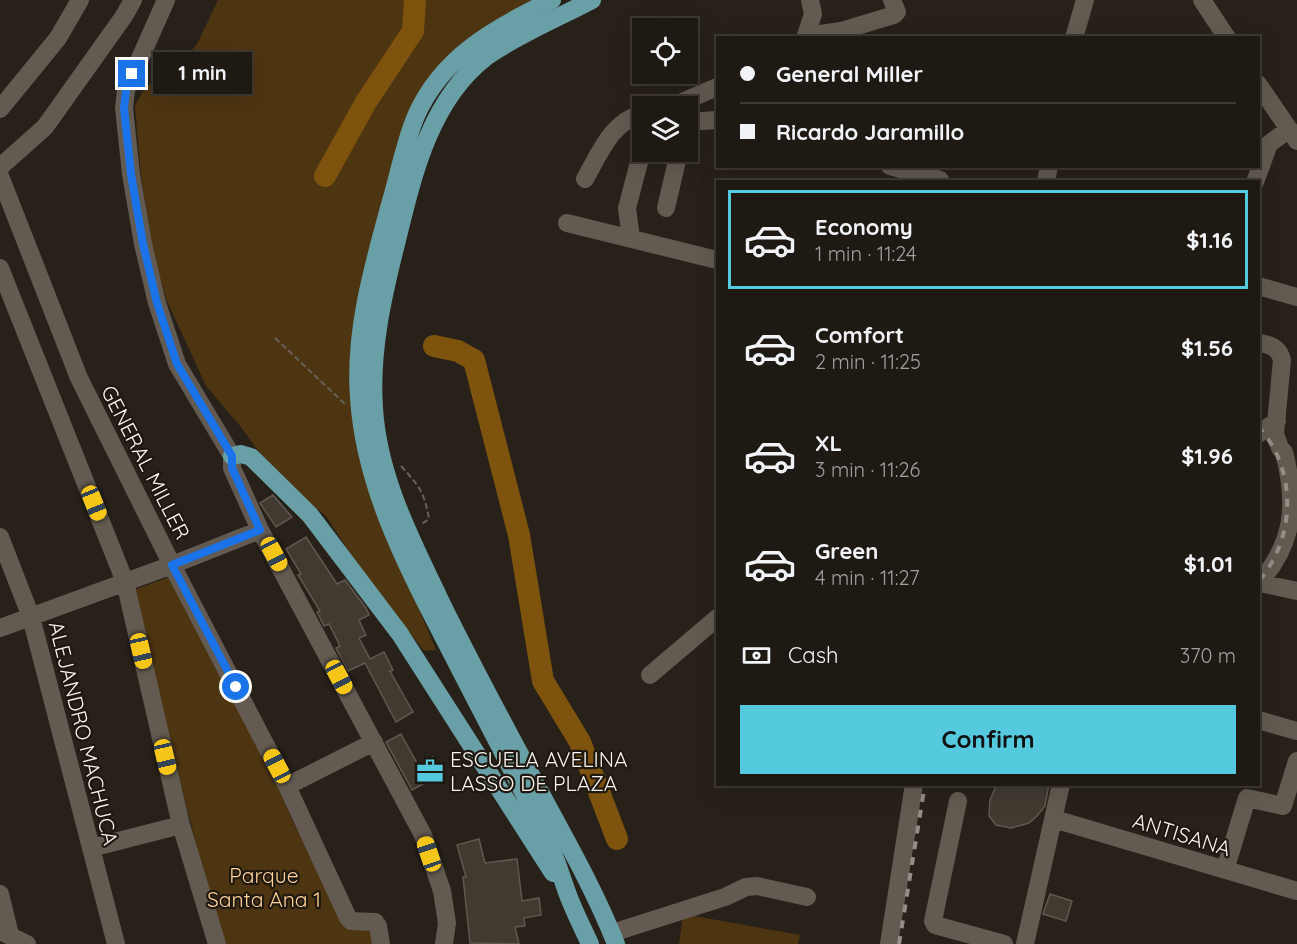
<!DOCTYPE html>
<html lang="en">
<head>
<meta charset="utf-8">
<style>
  body { margin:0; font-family:Quicksand,sans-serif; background:#2b2621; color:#f1f3f6; height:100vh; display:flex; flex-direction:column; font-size:22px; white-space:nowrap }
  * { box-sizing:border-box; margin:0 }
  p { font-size:20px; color:#a1a0a0 }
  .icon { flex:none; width:33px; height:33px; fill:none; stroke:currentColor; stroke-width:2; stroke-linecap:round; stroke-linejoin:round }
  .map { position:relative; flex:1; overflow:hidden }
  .sheet { position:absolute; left:716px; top:180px; width:544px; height:606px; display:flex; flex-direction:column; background:#1e1913; border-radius:0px; box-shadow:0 6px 24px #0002,0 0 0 2px #3c3833 }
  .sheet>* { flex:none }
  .top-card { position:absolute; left:716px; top:36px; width:544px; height:132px; border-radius:0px; box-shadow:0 6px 24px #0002,0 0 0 2px #3c3833; display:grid; align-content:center; height:132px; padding:0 24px; background:#1e1913 }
  .buttons { position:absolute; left:632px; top:18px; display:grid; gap:12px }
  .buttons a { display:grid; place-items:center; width:66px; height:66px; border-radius:0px; background:#1e1913; box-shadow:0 6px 24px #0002,0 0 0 2px #3c3833; font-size:30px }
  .end { position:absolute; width:27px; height:27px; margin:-14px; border:8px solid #1a73e8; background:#fff; box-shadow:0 0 0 3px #fff }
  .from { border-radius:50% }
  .bubble { position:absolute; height:42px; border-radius:0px; background:#1e1913; box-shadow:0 6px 24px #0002,0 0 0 2px #3c3833; font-size:20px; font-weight:800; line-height:42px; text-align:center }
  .car { position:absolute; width:18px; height:36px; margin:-18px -9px; border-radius:8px; box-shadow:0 0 4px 2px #0007; background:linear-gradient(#f5c518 24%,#345 0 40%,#f5c518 0 76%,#345 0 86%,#f5c518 0) }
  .top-card b { display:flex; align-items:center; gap:21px; height:57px; font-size:22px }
  .top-card b+b { border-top:2px solid #3c3833 }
  .top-card i { width:15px; height:15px; background:#f1f3f6 }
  ul { padding:10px 0 0; list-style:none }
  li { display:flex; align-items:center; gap:18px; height:99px; margin:0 12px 9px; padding:0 12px; border:3px solid transparent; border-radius:0px }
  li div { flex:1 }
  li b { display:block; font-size:22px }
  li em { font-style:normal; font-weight:800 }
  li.active { border-color:#55cadf }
  li>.icon { width:54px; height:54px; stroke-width:1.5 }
  .pay { display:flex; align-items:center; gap:15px; height:66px; padding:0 24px; font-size:22px }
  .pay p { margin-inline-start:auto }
  .cta { display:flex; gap:12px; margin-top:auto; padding:12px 24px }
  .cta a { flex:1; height:69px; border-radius:0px; background:#55cadf; color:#111; font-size:24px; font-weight:800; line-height:69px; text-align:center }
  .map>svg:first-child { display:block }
  .green { fill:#4e3511 }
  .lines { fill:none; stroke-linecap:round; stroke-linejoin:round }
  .river { stroke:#7e530d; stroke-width:22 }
  .building { fill:#413a31; stroke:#60584e; stroke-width:1.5 }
  .path { stroke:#676159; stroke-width:2; stroke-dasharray:6 3; stroke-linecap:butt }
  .minor { stroke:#635b51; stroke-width:18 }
  .major { stroke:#699fa6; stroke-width:18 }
  .rail { stroke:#948e87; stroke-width:4; stroke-dasharray:8 8; stroke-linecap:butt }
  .route { stroke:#1a73e8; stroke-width:8 }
  .labels { text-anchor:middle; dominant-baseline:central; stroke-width:4.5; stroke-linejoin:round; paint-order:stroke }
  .street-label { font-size:21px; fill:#f9f4ee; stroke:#1e1810 }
  .poi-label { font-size:21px; fill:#f9f4ee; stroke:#1e1810; text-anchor:start }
  .park-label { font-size:21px; fill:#ffd196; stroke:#1e1810 }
</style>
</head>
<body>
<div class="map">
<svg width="1297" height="944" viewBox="0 0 1297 944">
  <rect width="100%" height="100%" fill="#282119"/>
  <!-- green -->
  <path class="green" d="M218,0h321l-66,35 -70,101 -32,358 65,156 -12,1 -65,-84 -33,-51 -16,-13 -45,-43 -24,-33 -35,-41 -39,-85 -15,-51 -12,-83 -5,-62 11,-18 29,-17 22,-26z
    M172,576l94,185 28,63 54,103 30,3 -3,14h-153l-91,-353z
    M683,914l117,21 -2,9h-119z"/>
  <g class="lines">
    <!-- river -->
    <path class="river" d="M325,176l41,-74 47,-71 2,-31
      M434,346l24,5 16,9 45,175 24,146 37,61 37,97"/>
  </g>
  <!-- building -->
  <path class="building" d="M273,495l19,22 -16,10 -16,-24z
    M306,537l31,47 8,-4 21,28 3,7 -10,5 7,15 -7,3 11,21 14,-7 9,18 -3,1 23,41 -17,10 -31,-59 -17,8 -12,-23 4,-2 -11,-22 -5,2 -7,-14 3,-1 -22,-36 3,-1 -15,-25z
    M401,734l17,31 15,-8 9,17 -30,16 -26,-48z
    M997,784h52l-4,22 -8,10 -8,7 -18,5 -15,-3 -7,-9 1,-16z
    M479,839l6,24 32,-4 5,42 17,-3 2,17 -17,3 1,8 -10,1 4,17 -49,-1 -7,-66h3l-9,-32z
    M1050,894l22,7 -6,20 -23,-7z"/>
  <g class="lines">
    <!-- path -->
    <path class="path" d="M955,179l10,3
      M275,338l70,66
      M401,466c18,20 23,25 28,53l-9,6"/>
    <!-- minor -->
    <path class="minor" d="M166,0l-40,90 -2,18 7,66 12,70 14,59 20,61 55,92v12l28,62 163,305 19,56 5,32 -3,21
      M1202,0l25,38
      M807,36l34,-5 53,-16 3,-3 -5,-12
      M805,38l8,-24 -3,-14
      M1074,38l11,-38
      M1258,84l39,57
      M673,106l44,-19
      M0,109l58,-71 22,-38
      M687,122l30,-2
      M890,166l50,14
      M0,167l45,-40 79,-111 9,-16
      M0,176l79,202 95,191 113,217 61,132 3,3 24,1 3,4 3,18
      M585,179c15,-26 26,-57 57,-65
      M1046,182l3,-16
      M1255,182l14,-38 20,-15
      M666,208l13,-56
      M567,223l150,37
      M631,238l-4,-30 15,-57
      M0,268l125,314 56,243 36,119
      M1258,286l39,11
      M1258,343c13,1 21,5 24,17l-7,74 5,14 4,4c13,51 11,91 -26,132
      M1258,434l19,-13
      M0,537l31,80 85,327
      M1260,583l37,8
      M0,628l172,-63 88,-35
      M650,675l67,-57
      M1258,720l39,11
      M287,786l87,-44
      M958,801l-25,120 2,4 69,19
      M1054,819l243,72
      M91,848l90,-23
      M1225,870l22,-72 36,8 14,-45
      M0,894l10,41
      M0,931l27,13
      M612,933l113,-36 21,-10 11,-1 50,11
      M889,944l25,-160
      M1025,944l36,-160"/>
    <!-- major -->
    <path class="major" d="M552,0c-55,27 -110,56 -136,116 -12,28 -18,63 -27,92 -17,62 -35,126 -30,190 6,90 48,168 88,246 33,65 68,130 100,196 10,19 15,40 23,60 6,15 13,29 20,44
      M592,0c-32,17 -77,36 -106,57 -56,43 -73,118 -89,183 -14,55 -27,111 -23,168 4,68 36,129 65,190 32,66 67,130 101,194 27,50 55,99 76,152
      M232,456l9,-2 10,3 59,58 90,119 153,239"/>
    <!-- rail -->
    <path class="rail" d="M1258,426c39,43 39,111 0,156
      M899,944l26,-160"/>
  </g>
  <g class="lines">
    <!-- route -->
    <path class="route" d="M132,74l-6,16 -2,18 7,66 12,70 14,59 20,61 55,92v12l28,62 -88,35 64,122"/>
  </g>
  <!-- icons -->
  <defs>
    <symbol id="office-bare" viewBox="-9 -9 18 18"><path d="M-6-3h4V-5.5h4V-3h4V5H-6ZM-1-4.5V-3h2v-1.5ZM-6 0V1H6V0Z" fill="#55cadf" stroke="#1e1810" stroke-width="2.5" paint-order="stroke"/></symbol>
  </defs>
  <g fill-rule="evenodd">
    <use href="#office-bare" x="411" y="752" width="38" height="38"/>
  </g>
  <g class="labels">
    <!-- street labels -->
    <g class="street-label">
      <text transform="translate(146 462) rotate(63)">GENERAL MILLER</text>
      <text transform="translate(84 733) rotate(76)">ALEJANDRO MACHUCA</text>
      <text transform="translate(1182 834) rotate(17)">ANTISANA</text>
    </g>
    <!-- poi labels -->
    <g class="poi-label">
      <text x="450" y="759">ESCUELA AVELINA<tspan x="450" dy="24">LASSO DE PLAZA</tspan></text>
    </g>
    <!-- park labels -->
    <g class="park-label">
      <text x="264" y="875">Parque<tspan x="264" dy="24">Santa Ana 1</tspan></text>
    </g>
  </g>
</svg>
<div class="buttons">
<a><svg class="icon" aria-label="locate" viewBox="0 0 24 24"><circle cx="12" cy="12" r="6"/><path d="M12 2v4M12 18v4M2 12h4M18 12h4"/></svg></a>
<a><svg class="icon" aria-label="layers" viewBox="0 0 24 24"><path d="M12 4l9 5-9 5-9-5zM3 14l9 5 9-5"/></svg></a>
</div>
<i class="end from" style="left:236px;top:687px"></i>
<i class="end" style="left:132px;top:74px"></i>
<div class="bubble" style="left:153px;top:52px;width:99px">1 min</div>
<i class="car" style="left:94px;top:503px;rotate:158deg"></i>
<i class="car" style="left:274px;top:554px;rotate:152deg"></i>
<i class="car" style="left:141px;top:651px;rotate:167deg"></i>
<i class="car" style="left:339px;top:677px;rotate:152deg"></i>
<i class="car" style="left:165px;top:757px;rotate:167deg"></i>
<i class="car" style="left:277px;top:766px;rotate:332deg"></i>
<i class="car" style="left:429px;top:854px;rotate:341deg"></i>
<div class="top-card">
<b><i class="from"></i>General Miller</b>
<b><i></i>Ricardo Jaramillo</b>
</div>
<section class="sheet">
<ul>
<li class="active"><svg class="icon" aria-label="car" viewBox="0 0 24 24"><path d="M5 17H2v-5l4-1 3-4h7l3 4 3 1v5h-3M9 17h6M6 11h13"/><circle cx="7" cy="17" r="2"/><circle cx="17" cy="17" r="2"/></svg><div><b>Economy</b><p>1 min · 11:24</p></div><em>$1.16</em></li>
<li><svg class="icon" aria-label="car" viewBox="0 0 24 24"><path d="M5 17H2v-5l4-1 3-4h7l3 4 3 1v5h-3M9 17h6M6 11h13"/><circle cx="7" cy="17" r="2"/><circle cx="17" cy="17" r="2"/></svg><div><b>Comfort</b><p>2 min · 11:25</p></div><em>$1.56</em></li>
<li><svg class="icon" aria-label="car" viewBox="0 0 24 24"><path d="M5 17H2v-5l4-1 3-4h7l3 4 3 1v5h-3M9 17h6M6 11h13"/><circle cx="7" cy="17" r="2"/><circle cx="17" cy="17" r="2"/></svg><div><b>XL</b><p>3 min · 11:26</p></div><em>$1.96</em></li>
<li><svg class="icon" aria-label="car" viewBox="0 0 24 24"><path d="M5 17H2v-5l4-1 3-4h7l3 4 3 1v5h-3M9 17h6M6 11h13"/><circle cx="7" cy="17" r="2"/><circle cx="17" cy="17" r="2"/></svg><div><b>Green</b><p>4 min · 11:27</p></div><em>$1.01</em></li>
</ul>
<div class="pay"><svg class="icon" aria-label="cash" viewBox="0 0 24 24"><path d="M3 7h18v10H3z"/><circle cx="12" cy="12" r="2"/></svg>Cash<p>370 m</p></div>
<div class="cta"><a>Confirm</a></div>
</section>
</div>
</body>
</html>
